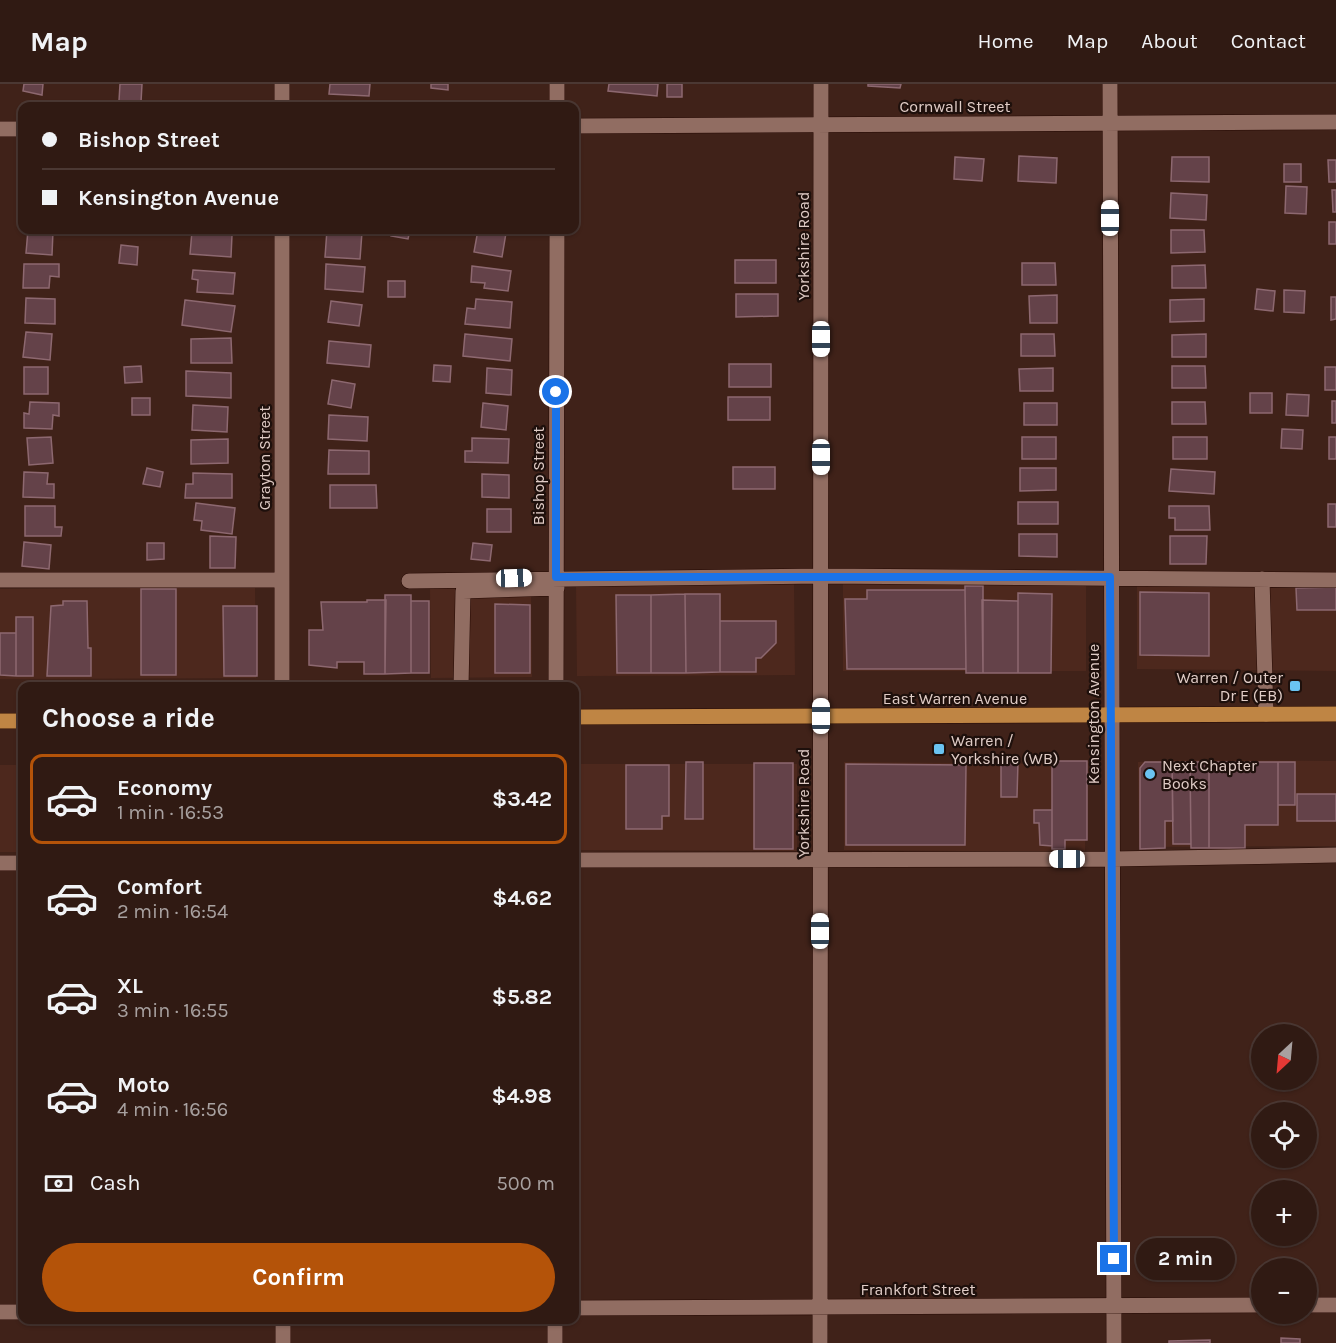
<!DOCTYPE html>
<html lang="en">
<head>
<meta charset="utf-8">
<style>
  body { margin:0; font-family:Karla,sans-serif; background:#3c2721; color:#f1f3f6; height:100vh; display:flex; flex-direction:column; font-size:22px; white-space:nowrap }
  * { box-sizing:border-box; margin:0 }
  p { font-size:20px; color:#a8a1a0 }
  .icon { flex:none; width:33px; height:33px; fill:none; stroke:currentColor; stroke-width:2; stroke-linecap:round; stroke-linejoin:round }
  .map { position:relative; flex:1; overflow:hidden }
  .details { position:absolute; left:18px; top:598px; width:561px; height:642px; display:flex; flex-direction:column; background:#301a13; border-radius:12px; box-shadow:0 2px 4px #0004,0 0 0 2px #4b3833 }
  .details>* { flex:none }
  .hud { position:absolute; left:18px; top:18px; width:561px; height:132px; border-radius:12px; box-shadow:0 2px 4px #0004,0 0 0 2px #4b3833; display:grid; align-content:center; height:132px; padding:0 24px; background:#301a13 }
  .needle { width:39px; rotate:206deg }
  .buttons { position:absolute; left:1251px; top:940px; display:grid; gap:12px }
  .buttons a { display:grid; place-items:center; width:66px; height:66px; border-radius:50%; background:#301a13; box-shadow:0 2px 4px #0004,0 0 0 2px #4b3833; font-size:30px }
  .end { position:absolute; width:27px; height:27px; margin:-14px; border:8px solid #1a73e8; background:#fff; box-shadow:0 0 0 3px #fff }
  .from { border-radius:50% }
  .bubble { position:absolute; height:42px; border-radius:21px; background:#301a13; box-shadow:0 2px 4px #0004,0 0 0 2px #4b3833; font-size:20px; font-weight:700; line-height:42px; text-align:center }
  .car { position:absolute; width:18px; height:36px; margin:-18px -9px; border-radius:8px; box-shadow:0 0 4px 2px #0007; background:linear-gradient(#fff 24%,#345 0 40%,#fff 0 76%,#345 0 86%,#fff 0) }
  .hud b { display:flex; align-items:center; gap:21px; height:57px; font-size:22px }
  .hud b+b { border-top:2px solid #4b3833 }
  .hud i { width:15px; height:15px; background:#f1f3f6 }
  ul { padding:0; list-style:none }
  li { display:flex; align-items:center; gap:18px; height:90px; margin:0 12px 9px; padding:0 12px; border:3px solid transparent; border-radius:12px }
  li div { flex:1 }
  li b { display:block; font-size:22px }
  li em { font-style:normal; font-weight:700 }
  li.active { border-color:#b45309 }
  li>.icon { width:54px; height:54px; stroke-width:1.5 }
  h2 { padding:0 24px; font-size:27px; line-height:72px }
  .pay { display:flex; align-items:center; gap:15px; height:66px; padding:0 24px; font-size:22px }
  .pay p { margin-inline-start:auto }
  .cta { display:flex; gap:12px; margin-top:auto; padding:12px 24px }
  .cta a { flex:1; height:69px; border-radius:36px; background:#b45309; color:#fff; font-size:24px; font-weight:700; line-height:69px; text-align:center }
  header { display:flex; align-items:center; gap:36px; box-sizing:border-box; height:84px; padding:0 30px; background:#301a13; border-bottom:2px solid #4b3833 }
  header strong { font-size:28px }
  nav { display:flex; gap:33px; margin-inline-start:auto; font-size:21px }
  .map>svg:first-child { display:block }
  .built { fill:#4d281d }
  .building { fill:#644249; stroke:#8d6870; stroke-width:1.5 }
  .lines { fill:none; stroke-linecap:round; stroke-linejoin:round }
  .minor-casing { stroke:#260a04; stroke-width:16 }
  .major-casing { stroke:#260a04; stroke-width:16 }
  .minor { stroke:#916d62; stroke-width:15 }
  .major { stroke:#bf8544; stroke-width:15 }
  .route { stroke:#1a73e8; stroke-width:8 }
  .poi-dot { fill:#6ac3f1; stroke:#1e100c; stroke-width:2 }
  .labels { text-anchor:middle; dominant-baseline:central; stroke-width:4.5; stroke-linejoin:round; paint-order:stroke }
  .street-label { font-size:16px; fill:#e0ccc6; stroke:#1e100c }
  .poi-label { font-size:16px; fill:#e0ccc6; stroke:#1e100c; text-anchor:start }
</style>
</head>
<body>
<header>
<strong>Map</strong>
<nav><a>Home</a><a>Map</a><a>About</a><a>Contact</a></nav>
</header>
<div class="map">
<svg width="1336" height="1259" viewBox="0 0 1336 1259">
  <rect width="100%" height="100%" fill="#402219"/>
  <!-- built -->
  <path class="built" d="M1137,499l199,3v85l-199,-2z
    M794,500l1,91 -218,1 -1,-91z
    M843,500h243v87h-243z
    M255,503l1,91 -256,1v-90z
    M531,503l1,90 -101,1 -1,-90z
    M1172,676l164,1v85l-197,1 -1,-85z
    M844,678l242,2 -1,88 -241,-2z
    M577,680h220v87l-220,-1z
    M0,681h22v87h-22z"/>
  <!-- building -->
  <path class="building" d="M24,0h19l-1,11 -19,-4z
    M120,0h22l-1,18 -22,-1z
    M330,0h40l-1,12 -40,-2z
    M431,0h17v6l-17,-2z
    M609,0h49l-1,12 -49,-5z
    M667,0h15v13h-15z
    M868,0h33l-1,4 -32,-2z
    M1019,72l38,2 -1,25 -38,-2z
    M955,73l29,2 -2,22 -28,-2z
    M1172,73h37v25l-38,-1z
    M1328,76h8v22h-7z
    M1284,80h17v18h-17z
    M1286,102l21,1 -1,27 -21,-1z
    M1332,106h4v22h-3z
    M1171,109l36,2 -1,25 -36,-2z
    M1329,138h7v22h-7z
    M28,146l25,1 -1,24 -26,-2z
    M327,146l35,2 -2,27 -35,-2z
    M392,146h18l-2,9 -17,-3z
    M478,146l28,3 -4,24 -28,-5z
    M1171,146h33l1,22 -34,1z
    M192,147l40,4 -1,22 -41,-3z
    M121,161l17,2 -1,18 -18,-2z
    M735,176h41v23h-41z
    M1022,179h33l1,22h-34z
    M24,180h35v13l-9,-1 -1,12h-26z
    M326,180l39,3 -2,25 -38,-3z
    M1205,181l1,23h-34v-22z
    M472,182l39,5 -3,20 -24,-3 1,-5 -14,-1z
    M193,186l42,3 -2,21 -36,-2 1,-12 -6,-1z
    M388,197h17v16h-17z
    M1257,205l18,2 -2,20 -18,-2z
    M1284,206l21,1 -1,22 -20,-1z
    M736,210h42v22l-42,1z
    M1057,211v28h-27l-1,-27z
    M1331,213h5v22l-5,1z
    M26,214l29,1v25l-30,-1z
    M476,215l36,3 -2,26 -45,-4 2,-16 8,1z
    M1204,215v22l-34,1v-22z
    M185,216l50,6 -4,26 -49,-7z
    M331,217l31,4 -3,21 -31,-4z
    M26,248l26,2 -2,26 -27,-3z
    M465,250l47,5 -2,22 -47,-5z
    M1021,250h33l1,22h-34z
    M1206,250v23h-34v-22z
    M231,254l1,25h-41v-24z
    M329,257l42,4 -2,22 -42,-4z
    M729,280h42v23h-42z
    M434,281l17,1 -1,16 -17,-1z
    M141,282l1,16 -17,1 -1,-16z
    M1172,282h33l1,22h-34z
    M24,283h24v27h-24z
    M1325,283h11v23h-11z
    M487,284l25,2 -1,25 -25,-2z
    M1053,284v23h-33l-1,-22z
    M186,287l45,2v25l-45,-2z
    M332,296l23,4 -4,24 -23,-4z
    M1250,309h22v20h-22z
    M1287,310l22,1 -1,21 -22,-1z
    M728,313h42v23h-42z
    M132,314h18v17h-18z
    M1332,317h4v22h-4z
    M30,318l29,1v13l-6,-1 -1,14 -28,-1v-15l5,1z
    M1172,318h33l1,22h-34z
    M483,319l25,3 -2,24 -25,-3z
    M1024,319h33v22h-33z
    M193,321l35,2 -1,25 -35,-2z
    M329,331l39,2 -1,24 -39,-2z
    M1282,345l21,1 -1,19 -21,-1z
    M51,353l2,26 -24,2 -2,-27z
    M1022,353h34v22h-34z
    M1173,353h34v22h-34z
    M1329,353h7v22h-7z
    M472,354l37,1 -1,24 -43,-1v-11h7z
    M228,355v24l-37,1v-24z
    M329,366l40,1v23h-41z
    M733,383h42v22h-42z
    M147,384l16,4 -3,15 -17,-3z
    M1020,384h36v22l-36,1z
    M1171,385l44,3 -1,22 -45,-3z
    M24,388l24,1 -1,11h7v14l-31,-1z
    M193,389l39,1v24h-47l1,-14h7z
    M482,390l27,1v23l-27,-1z
    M330,401h46l1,23h-47z
    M1018,418h40v22h-40z
    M196,419l39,5 -3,26 -31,-4 1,-9 -8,-1z
    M1328,420h8v23h-8z
    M25,422h30v21h7l-1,9h-36z
    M1169,422h40l1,24h-35v-12h-6z
    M487,425h24v23h-24z
    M1019,450h38v23l-38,-1z
    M210,452l26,1 -1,31h-25z
    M1170,452h37l-1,28h-36z
    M24,458l27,3 -2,24 -27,-3z
    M147,459h17v16l-17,1z
    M473,459l19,2 -2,16 -19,-2z
    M965,502h18v87h-17z
    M1336,503v23h-39l-1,-22z
    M141,505h35v86h-35z
    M867,506h98l1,79h-119l-2,-70h22z
    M1140,508l69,1v63l-69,-1z
    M1018,509l34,1 -1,79h-33z
    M685,510h35v78l-34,1z
    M685,510l1,79h-35v-78z
    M385,511h26v78l-26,1z
    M616,511h35v78h-34z
    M367,516h19l-1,74h-21v-12h-27v6l-28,-3v-35h14l-2,-28h46z
    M982,516l36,1v72h-35z
    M63,517h24l1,47h3v28h-44l4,-70 12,-1z
    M411,517h18v72h-18z
    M495,520l35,1v68h-35z
    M223,522h34v70h-33z
    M16,533h17v59h-17z
    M720,537h56v22l-15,15h-5v14h-36z
    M0,549h16v43l-16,-1z
    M1052,677h35v79h-22v9h-13z
    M686,678h17v57h-18z
    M1001,678h17l-1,35h-16z
    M1145,678h27l1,59h-8v27l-25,1v-81z
    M1172,678h18l1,82h-18z
    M1190,678h19v86h-18z
    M1209,678h69v63h-33v23h-36z
    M1278,678h17v43h-17z
    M754,679h39v86h-39z
    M846,680l120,1 -1,80h-119z
    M626,681h43v51h-7v13h-36z
    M1297,710h39v27h-39z
    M1034,726h18v36l-12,-1 -1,-22h-5z
    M1281,1254l19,1v4h-19z
    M1210,1256v3h-41v-2z"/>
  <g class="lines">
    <defs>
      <path id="minor" d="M282,0v22
        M1110,0l4,1259
        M557,22v-22
        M574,42l762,-4
        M0,45h22
        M1262,495l4,135
        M0,496h282
        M409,497l412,-5 515,4
        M282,603v-457
        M461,603l2,-96 94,-3
        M556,603l1,-457
        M574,776l538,-1 224,-4
        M0,779h22
        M1306,1221h30
        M574,1224l688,-3
        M0,1228h22
        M283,1236v23
        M555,1236v23
        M820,1259l1,-1259"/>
      <path id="major" d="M574,633l762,-3
        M0,637h22"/>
    </defs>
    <!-- minor casing -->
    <use href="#minor" class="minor-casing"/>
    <!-- major casing -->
    <use href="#major" class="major-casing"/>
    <!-- minor -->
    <use href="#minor" class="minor"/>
    <!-- major -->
    <use href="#major" class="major"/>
  </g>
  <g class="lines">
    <!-- route -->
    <path class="route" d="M556,308v185h554l4,682"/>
  </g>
  <!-- markers -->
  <g class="poi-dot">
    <rect x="1289" y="596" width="12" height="12" rx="3"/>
    <rect x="933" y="659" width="12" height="12" rx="3"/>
    <circle cx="1150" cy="690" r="6"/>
  </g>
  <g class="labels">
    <!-- street labels -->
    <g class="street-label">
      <text x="955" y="22">Cornwall Street</text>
      <text transform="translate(803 162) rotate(-90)">Yorkshire Road</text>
      <text transform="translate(264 374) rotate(-90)">Grayton Street</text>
      <text transform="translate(538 392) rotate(-90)">Bishop Street</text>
      <text x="955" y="614">East Warren Avenue</text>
      <text transform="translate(1093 630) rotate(-90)">Kensington Avenue</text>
      <text transform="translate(803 719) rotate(-90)">Yorkshire Road</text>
      <text x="918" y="1205">Frankfort Street</text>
    </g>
    <!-- poi labels -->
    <g class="poi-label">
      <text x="1283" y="593" text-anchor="end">Warren / Outer<tspan x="1283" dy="18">Dr E (EB)</tspan></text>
      <text x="951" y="656">Warren /<tspan x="951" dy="18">Yorkshire (WB)</tspan></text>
      <text x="1162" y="681">Next Chapter<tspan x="1162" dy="18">Books</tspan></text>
    </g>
  </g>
</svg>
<div class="buttons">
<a><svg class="needle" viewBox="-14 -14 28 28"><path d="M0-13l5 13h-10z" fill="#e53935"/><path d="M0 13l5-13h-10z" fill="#a8a1a0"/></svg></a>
<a><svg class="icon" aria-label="locate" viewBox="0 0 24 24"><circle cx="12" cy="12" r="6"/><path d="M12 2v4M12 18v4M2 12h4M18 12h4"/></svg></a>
<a>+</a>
<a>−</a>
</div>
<i class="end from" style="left:556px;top:308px"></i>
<i class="end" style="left:1114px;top:1175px"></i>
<div class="bubble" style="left:1136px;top:1154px;width:99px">2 min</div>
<i class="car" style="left:1110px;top:134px;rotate:0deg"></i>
<i class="car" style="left:821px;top:255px;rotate:180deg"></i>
<i class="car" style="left:821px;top:373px;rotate:180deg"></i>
<i class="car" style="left:514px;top:494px;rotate:88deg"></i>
<i class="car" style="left:821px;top:632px;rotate:0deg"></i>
<i class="car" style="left:1067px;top:775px;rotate:270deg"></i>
<i class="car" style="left:820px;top:847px;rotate:0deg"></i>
<div class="hud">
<b><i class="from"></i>Bishop Street</b>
<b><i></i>Kensington Avenue</b>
</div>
<section class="details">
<h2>Choose a ride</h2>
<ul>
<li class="active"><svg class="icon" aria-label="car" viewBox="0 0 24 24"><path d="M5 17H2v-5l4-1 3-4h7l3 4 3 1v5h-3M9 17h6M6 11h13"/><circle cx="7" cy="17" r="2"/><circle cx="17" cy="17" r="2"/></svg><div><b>Economy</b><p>1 min · 16:53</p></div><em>$3.42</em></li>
<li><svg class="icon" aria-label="car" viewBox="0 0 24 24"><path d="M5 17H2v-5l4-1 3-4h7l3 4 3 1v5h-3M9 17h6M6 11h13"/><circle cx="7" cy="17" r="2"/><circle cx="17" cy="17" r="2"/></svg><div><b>Comfort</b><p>2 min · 16:54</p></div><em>$4.62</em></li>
<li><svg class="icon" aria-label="car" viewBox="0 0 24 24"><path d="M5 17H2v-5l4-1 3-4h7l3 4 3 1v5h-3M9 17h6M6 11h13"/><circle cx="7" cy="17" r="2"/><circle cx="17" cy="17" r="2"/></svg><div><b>XL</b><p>3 min · 16:55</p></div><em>$5.82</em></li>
<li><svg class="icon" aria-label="car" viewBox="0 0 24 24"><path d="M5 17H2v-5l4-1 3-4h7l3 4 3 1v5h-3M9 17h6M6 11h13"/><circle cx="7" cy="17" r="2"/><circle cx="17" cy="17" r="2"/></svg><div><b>Moto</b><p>4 min · 16:56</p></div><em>$4.98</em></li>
</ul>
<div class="pay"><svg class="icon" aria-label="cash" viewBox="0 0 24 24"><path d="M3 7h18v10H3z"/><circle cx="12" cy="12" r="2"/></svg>Cash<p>500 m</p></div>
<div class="cta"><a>Confirm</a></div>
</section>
</div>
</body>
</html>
